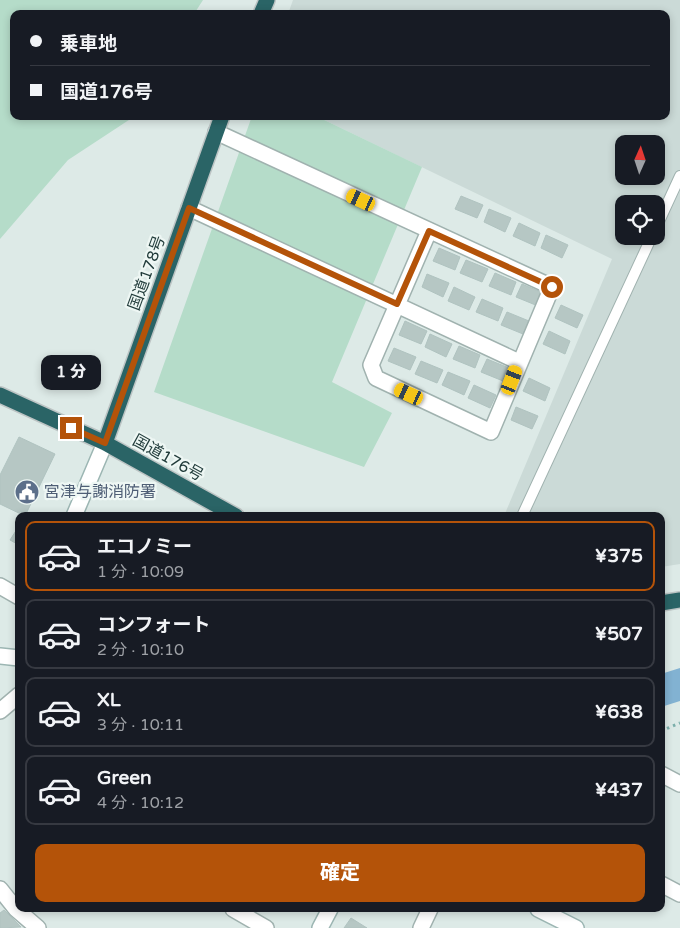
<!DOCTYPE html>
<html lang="ja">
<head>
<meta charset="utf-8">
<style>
  body { margin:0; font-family:"Varela Round","Noto Sans JP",sans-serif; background:#20242c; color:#f1f3f6; height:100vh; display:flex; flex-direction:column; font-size:19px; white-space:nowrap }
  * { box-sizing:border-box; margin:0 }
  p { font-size:16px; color:#9ea1a6 }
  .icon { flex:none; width:28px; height:28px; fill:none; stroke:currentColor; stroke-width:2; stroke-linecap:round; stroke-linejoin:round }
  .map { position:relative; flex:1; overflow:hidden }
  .drawer { position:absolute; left:15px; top:512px; width:650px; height:400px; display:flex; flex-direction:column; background:#171b24; border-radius:10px; box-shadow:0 2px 8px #0003 }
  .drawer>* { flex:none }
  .guide { position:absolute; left:10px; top:10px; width:660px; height:110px; border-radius:10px; box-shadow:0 2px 8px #0003; display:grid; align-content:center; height:110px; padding:0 20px; background:#171b24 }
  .needle { width:32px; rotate:3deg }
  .controls { position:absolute; left:615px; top:135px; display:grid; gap:10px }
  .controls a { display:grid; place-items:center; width:50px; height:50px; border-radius:10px; background:#171b24; box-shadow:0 2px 8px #0003; font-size:25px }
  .end { position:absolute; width:22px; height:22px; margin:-11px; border:6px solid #b45309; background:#fff; box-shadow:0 0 0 2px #fff }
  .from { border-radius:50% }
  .bubble { position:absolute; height:35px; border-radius:10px; background:#171b24; box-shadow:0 2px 8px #0003; font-size:16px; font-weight:800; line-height:35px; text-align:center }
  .car { position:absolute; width:15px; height:30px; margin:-15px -8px; border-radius:6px; box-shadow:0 0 4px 1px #0007; background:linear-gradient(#f5c518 24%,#345 0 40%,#f5c518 0 76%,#345 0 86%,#f5c518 0) }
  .guide b { display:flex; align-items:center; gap:18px; height:48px; font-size:19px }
  .guide b+b { border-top:1px solid #363941 }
  .guide i { width:12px; height:12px; background:#f1f3f6 }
  ul { padding:9px 0 0; list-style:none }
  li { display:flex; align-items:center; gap:15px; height:70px; margin:0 10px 8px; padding:0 10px; border:2px solid #363941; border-radius:10px }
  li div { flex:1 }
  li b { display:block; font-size:19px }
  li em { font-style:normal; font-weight:800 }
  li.active { border-color:#b45309 }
  li>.icon { width:45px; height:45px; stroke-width:1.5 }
  .primary-button { display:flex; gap:10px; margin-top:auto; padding:10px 20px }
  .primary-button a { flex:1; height:58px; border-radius:10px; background:#b45309; color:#fff; font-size:20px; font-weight:800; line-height:58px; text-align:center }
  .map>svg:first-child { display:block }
  .built { fill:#cbdad7; fill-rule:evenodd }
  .green { fill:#b5dcc9 }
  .water { fill:#82b2d2 }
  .building { fill:#b6c7c4; stroke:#b0c3c0 }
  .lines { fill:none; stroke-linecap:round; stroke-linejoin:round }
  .lane-casing { stroke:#a0b2af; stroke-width:12 }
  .street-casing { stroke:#a0b2af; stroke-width:18 }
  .secondary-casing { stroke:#9cb6b3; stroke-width:18 }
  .highway-casing { stroke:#bcc4c4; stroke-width:18 }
  .path { stroke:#7cafab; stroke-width:3; stroke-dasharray:2.5 4; stroke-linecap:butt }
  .lane { stroke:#fff; stroke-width:10 }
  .street { stroke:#fff; stroke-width:15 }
  .secondary { stroke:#fff; stroke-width:15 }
  .highway { stroke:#2a6466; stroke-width:15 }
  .route { stroke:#b45309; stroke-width:6 }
  .labels { text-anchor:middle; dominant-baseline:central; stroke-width:4.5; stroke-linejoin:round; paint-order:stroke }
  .street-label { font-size:16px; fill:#1f3a39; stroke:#eef7f4 }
  .service-label { font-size:16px; fill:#4e5e75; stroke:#eef7f4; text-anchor:start }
</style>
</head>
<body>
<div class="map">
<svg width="680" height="928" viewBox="0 0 680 928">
  <rect width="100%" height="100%" fill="#ddeae7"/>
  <!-- built -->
  <path class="built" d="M293,0h387v564l-19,3v-51h-157l108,-257 -296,-143h350v-102h-378zM624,144h32v32h-32zM624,204h32v32h-32z"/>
  <!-- green -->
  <path class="green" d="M0,0h203l-9,14h-180v102h121l-67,44 -68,79z
    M252,116h64l106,51 -90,215 60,31 -28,54 -210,-75z"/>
  <!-- water -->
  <path class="water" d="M680,668v33l-19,6v-33z"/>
  <!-- building -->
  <path class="building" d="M461,196l22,9 -6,13 -22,-9z
    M489,209l22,9 -6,14 -21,-10z
    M519,223l21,10 -5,13 -22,-10z
    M546,235l22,10 -6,13 -21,-10z
    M439,248l21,9 -5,13 -22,-9z
    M466,260l22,9 -6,13 -22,-9z
    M495,273l21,9 -5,13 -22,-9z
    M427,274l22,9 -6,14 -21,-10z
    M522,284l21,9 -5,13 -22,-9z
    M454,287l21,10 -6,13 -21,-9z
    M482,299l21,9 -5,13 -22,-9z
    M561,305l22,10 -6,13 -22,-10z
    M507,312l22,9 -6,13 -22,-9z
    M405,321l22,10 -6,13 -22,-9z
    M549,331l21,10 -5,13 -22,-10z
    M430,334l22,10 -6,13 -21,-10z
    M459,346l21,9 -5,13 -22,-9z
    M394,348l22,9 -6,13 -22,-9z
    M487,359l22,9 -6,13 -22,-9z
    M421,361l22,9 -6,13 -22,-9z
    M448,372l22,9 -6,14 -22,-10z
    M529,378l21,10 -5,13 -22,-10z
    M474,385l22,10 -6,13 -22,-10z
    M516,407l22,9 -6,13 -21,-9z
    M19,437l36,17 -30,62 -25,-12v-29z
    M19,526v19l-9,-5z
    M4,910l17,17 -21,1v-15z
    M351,918l16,10h-23z"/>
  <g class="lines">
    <defs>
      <path id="lane" d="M656,228l24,-52
        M522,516l130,-280"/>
      <path id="street" d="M216,132l336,155 -61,145 -115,-54 -5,-13 58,-134
        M189,208l330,154
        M0,586l19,11
        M0,711l19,-16
        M661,774l19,10
        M661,884l19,10
        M0,889l16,20 22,19
        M233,909l33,19
        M421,928l9,-19"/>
      <path id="secondary" d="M74,516l31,-73
        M0,656l19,2
        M538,909l38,19
        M320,928l10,-19"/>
      <path id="highway" d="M261,14l6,-14
        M0,395l105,48 131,73
        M105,443l117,-327
        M661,603l19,-3"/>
    </defs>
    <!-- lane casing -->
    <use href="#lane" class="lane-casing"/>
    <!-- street casing -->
    <use href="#street" class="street-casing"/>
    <!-- secondary casing -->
    <use href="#secondary" class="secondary-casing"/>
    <!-- highway casing -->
    <use href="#highway" class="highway-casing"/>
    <!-- path -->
    <path class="path" d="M661,731l19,-8"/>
    <!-- lane -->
    <use href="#lane" class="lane"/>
    <!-- street -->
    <use href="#street" class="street"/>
    <!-- secondary -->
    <use href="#secondary" class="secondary"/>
    <!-- highway -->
    <use href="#highway" class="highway"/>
  </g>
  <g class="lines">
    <!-- route -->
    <path class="route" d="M71,428l34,15 84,-235 208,96 32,-73 123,56"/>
  </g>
  <!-- icons -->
  <defs>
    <symbol id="civic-disc" viewBox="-11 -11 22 22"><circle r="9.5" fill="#5c6f8a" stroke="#eef7f4"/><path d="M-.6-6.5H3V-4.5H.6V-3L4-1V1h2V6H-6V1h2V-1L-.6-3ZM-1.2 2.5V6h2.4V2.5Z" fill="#fff"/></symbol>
  </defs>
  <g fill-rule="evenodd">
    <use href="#civic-disc" x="13" y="478" width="28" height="28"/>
  </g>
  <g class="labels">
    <!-- street labels -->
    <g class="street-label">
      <text transform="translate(147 273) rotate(-70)">国道178号</text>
      <text transform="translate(168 458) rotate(29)">国道176号</text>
    </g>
    <!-- service labels -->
    <g class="service-label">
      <text x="44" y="492">宮津与謝消防署</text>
    </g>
  </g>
</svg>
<div class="controls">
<a><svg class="needle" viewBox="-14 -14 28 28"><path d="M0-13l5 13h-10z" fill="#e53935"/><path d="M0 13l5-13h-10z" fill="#9ea1a6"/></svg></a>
<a><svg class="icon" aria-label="locate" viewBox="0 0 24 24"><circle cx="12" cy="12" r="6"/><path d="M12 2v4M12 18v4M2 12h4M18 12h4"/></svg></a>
</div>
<i class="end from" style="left:552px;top:287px"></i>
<i class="end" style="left:71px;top:428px"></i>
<div class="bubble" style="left:41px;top:355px;width:60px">1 分</div>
<i class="car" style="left:361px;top:200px;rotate:295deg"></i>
<i class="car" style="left:512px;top:380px;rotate:21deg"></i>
<i class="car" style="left:409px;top:394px;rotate:295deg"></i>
<div class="guide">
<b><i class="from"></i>乗車地</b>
<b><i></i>国道176号</b>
</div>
<section class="drawer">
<ul>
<li class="active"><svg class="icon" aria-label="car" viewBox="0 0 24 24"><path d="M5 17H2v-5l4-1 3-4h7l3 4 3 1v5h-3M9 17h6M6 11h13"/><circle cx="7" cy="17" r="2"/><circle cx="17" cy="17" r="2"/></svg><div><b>エコノミー</b><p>1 分 · 10:09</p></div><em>¥375</em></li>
<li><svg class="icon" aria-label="car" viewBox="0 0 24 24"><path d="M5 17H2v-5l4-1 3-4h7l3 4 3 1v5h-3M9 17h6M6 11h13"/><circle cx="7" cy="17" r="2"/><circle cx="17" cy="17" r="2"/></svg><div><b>コンフォート</b><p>2 分 · 10:10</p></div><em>¥507</em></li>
<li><svg class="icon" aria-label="car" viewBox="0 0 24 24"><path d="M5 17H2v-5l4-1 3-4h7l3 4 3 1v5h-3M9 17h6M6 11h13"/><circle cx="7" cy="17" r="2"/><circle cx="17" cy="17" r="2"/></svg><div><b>XL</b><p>3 分 · 10:11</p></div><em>¥638</em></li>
<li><svg class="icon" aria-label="car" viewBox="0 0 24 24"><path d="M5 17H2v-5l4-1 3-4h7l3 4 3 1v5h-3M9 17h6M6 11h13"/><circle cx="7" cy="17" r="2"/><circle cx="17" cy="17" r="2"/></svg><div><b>Green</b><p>4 分 · 10:12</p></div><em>¥437</em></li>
</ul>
<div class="primary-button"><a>確定</a></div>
</section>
</div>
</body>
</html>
